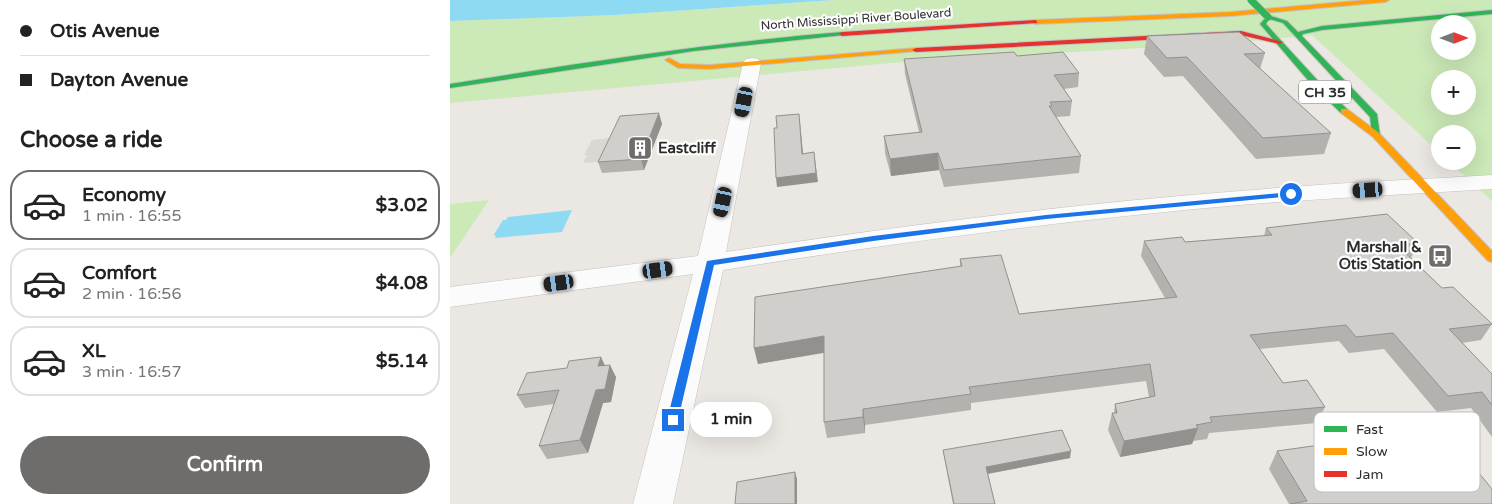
<!DOCTYPE html>
<html lang="en">
<head>
<meta charset="utf-8">
<style>
  body { margin:0; font-family:"Varela Round",sans-serif; background:#f2f2f2; color:#222; height:100vh; display:flex; flex-direction:column; font-size:19px; white-space:nowrap }
  * { box-sizing:border-box; margin:0 }
  p { font-size:16px; color:#767676 }
  .icon { flex:none; width:28px; height:28px; fill:none; stroke:currentColor; stroke-width:2; stroke-linecap:round; stroke-linejoin:round }
  .map { position:relative; flex:1; overflow:hidden }
  .sheet { display:flex; flex-direction:column; background:#fff; width:450px }
  .sheet>* { flex:none }
  .guide { display:grid; align-content:center; height:110px; padding:0 20px; background:#fff }
  .needle { width:32px; rotate:90deg }
  .fabs { position:absolute; left:981px; top:15px; display:grid; gap:10px }
  .fabs a { display:grid; place-items:center; width:45px; height:45px; border-radius:50%; background:#fff; box-shadow:0 5px 20px #0002; font-size:25px }
  .end { position:absolute; width:22px; height:22px; margin:-11px; border:6px solid #1a73e8; background:#fff; box-shadow:0 0 0 2px #fff }
  .from { border-radius:50% }
  .bubble { position:absolute; height:35px; border-radius:18px; background:#fff; box-shadow:0 5px 20px #0002; font-size:16px; font-weight:700; line-height:35px; text-align:center }
  .car { position:absolute; width:15px; height:30px; margin:-15px -8px; border-radius:6px; box-shadow:0 0 4px 1px #0007; background:linear-gradient(#222 24%,#8ab4d8 0 40%,#222 0 76%,#8ab4d8 0 86%,#222 0) }
  .guide b { display:flex; align-items:center; gap:18px; height:48px; font-size:19px }
  .guide b+b { border-top:1px solid #e0e0e0 }
  .guide i { width:12px; height:12px; background:#222 }
  ul { padding:0; list-style:none }
  li { display:flex; align-items:center; gap:15px; height:70px; margin:0 10px 8px; padding:0 10px; border:2px solid #e0e0e0; border-radius:20px }
  li div { flex:1 }
  li b { display:block; font-size:19px }
  li em { font-style:normal; font-weight:700 }
  li.current { border-color:#6f6d6c }
  li>.icon { width:45px; height:45px; stroke-width:1.5 }
  h2 { padding:0 20px; font-size:22px; line-height:60px }
  .cta { display:flex; gap:10px; margin-top:auto; padding:10px 20px }
  .cta a { flex:1; height:58px; border-radius:30px; background:#6f6d6c; color:#fff; font-size:20px; font-weight:700; line-height:58px; text-align:center }
  main { display:flex; flex:1; min-height:0 }
  .map>svg:first-child { display:block }
  .green { fill:#cce9b8; fill-rule:evenodd }
  .plaza { fill:#dbd7d2 }
  .water { fill:#8fdaf3 }
  .lines { fill:none; stroke-linecap:round; stroke-linejoin:round }
  .street-casing { stroke:#c4c3c3; stroke-width:1 }
  .fast-casing { stroke:#c4c3c3; stroke-width:2 }
  .slow-casing { stroke:#c4c3c3; stroke-width:2 }
  .jam-casing { stroke:#c4c3c3; stroke-width:2 }
  .street { fill:#fcfbfb; fill-rule:evenodd }
  .fast { fill:#30b455; fill-rule:evenodd }
  .slow { fill:#ff9f0a; fill-rule:evenodd }
  .jam { fill:#e5322d; fill-rule:evenodd }
  .fast-bridge-casing { stroke:#c6c4c2; stroke-width:8; stroke-linecap:butt }
  .fast-bridge { stroke:#30b455; stroke-width:7 }
  .wall { fill:#b4b2af }
  .shaded-wall { fill:#92918e }
  .building { fill:#d1cfcb; stroke:#92918e }
  .route { fill:#1a73e8 }
  .labels { text-anchor:middle; dominant-baseline:central; stroke-width:4.5; stroke-linejoin:round; paint-order:stroke }
  .far-street-label { font-size:12px; fill:#2c2c2c; stroke:#fff }
  .shield { fill:#fff; stroke:#6b6b6b; stroke-width:1 }
  .shield-label { font-size:14px; font-weight:bold; fill:#2c2c2c }
  .poi-label { font-size:15px; font-weight:bold; fill:#2c2c2c; stroke:#fff; text-anchor:start }
  .key { fill:#fff; stroke:#c0c0c0; stroke-width:1 }
  .key-label { font-size:14px; fill:#2c2c2c }
</style>
</head>
<body>
<main>
<section class="sheet">
<div class="guide">
<b><i class="from"></i>Otis Avenue</b>
<b><i></i>Dayton Avenue</b>
</div>
<h2>Choose a ride</h2>
<ul>
<li class="current"><svg class="icon" aria-label="car" viewBox="0 0 24 24"><path d="M5 17H2v-5l4-1 3-4h7l3 4 3 1v5h-3M9 17h6M6 11h13"/><circle cx="7" cy="17" r="2"/><circle cx="17" cy="17" r="2"/></svg><div><b>Economy</b><p>1 min · 16:55</p></div><em>$3.02</em></li>
<li><svg class="icon" aria-label="car" viewBox="0 0 24 24"><path d="M5 17H2v-5l4-1 3-4h7l3 4 3 1v5h-3M9 17h6M6 11h13"/><circle cx="7" cy="17" r="2"/><circle cx="17" cy="17" r="2"/></svg><div><b>Comfort</b><p>2 min · 16:56</p></div><em>$4.08</em></li>
<li><svg class="icon" aria-label="car" viewBox="0 0 24 24"><path d="M5 17H2v-5l4-1 3-4h7l3 4 3 1v5h-3M9 17h6M6 11h13"/><circle cx="7" cy="17" r="2"/><circle cx="17" cy="17" r="2"/></svg><div><b>XL</b><p>3 min · 16:57</p></div><em>$5.14</em></li>
</ul>
<div class="cta"><a>Confirm</a></div>
</section>
<div class="map">
<svg width="1042" height="504" viewBox="0 0 1042 504">
  <rect width="100%" height="100%" fill="#ebe7e2"/>
  <!-- green -->
  <path class="green" d="M383,0h659v201l-44,-40h20v-27h-28v19l-128,-118 -71,7 -350,21 -441,40v-82l166,-6zM990,24h28v27h-28zM990,79h28v27h-28z
    M39,200l-39,58v-54z"/>
  <!-- plaza -->
  <path class="plaza" d="M181,136l-10,24 -38,3 4,-8h-3l8,-15z"/>
  <!-- water -->
  <path class="water" d="M0,0h383l-217,15 -166,6z
    M122,210l-10,22 -67,6 1,-3 -3,1 10,-16h3l2,-3z"/>
  <g class="lines">
    <defs>
      <path id="street" d="M302,58l6,1 3,4 -35,189c175,-26 350,-49 527,-62 79,-7 159,-10 239,-15v14c-80,5 -161,9 -241,15 -177,15 -353,38 -528,66l-50,234h-40l60,-230 -243,33v-20l248,-31 45,-193 3,-4z"/>
      <path id="fast" d="M1042,10v4l-170,16 -19,4 -1,2 75,78 3,21 -4,3 -4,-3 -2,-18 -87,-94 -14,-4 -3,5 53,58 28,27v4h-6l-28,-27 -53,-62 8,-9 19,6 11,11 24,-6z
        M392,32l2,1v2l-150,16 -244,37v-4c130,-21 260,-41 392,-52z"/>
      <path id="slow" d="M916,0h23l-3,2 -155,14 -196,8 -3,-2 3,-2 196,-8z
        M466,48l2,1v2l-208,18 -32,-1 -13,-8 4,-2 11,6 30,1z
        M891,109h6l32,24 113,118v11l-4,-1 -115,-124 -32,-24z"/>
      <path id="jam" d="M585,20l2,1v2l-195,13 -3,-2 3,-2z
        M791,31l42,11 -3,2 -39,-9 -325,17 -4,-2 4,-2z"/>
    </defs>
    <!-- street casing -->
    <use href="#street" class="street-casing"/>
    <!-- fast casing -->
    <use href="#fast" class="fast-casing"/>
    <!-- slow casing -->
    <use href="#slow" class="slow-casing"/>
    <!-- jam casing -->
    <use href="#jam" class="jam-casing"/>
    <!-- street -->
    <use href="#street" class="street"/>
    <!-- fast -->
    <use href="#fast" class="fast"/>
    <!-- slow -->
    <use href="#slow" class="slow"/>
    <!-- jam -->
    <use href="#jam" class="jam"/>
    <defs>
      <path id="fast-bridge" d="M801,0l17,17"/>
    </defs>
    <!-- fast-bridge casing -->
    <use href="#fast-bridge" class="fast-bridge-casing"/>
    <!-- fast-bridge -->
    <use href="#fast-bridge" class="fast-bridge"/>
  </g>
  <!-- wall -->
  <path class="wall" d="M697,36l118,17 -5,16 71,64 -7,21 -68,5 -73,-83 -19,1 -20,-23z
    M567,56l62,17 -1,14 -14,2 8,12 -2,15 -14,1 25,39 -2,17 -135,14 -5,-17 -48,6 -6,-23 -1,-17 35,-4 -14,-58 -1,-15z
    M212,124l-18,46 -42,3 -4,-11z
    M816,228l152,15 -7,15 31,30 50,36 -11,16 -19,3 30,31v63l-21,-29 -34,4 -53,-63 -35,4 -10,-12 -79,8 23,34 42,24 -8,16 -108,10 -2,6 -14,2 -1,3 -72,13 -12,-27 4,-17h2l1,-9 34,-7 -3,-16 -175,22v7l-106,15v8l-38,5 -3,-16v-69l-66,11 -4,-16 206,-81v-8l59,55 146,-16 -24,-42 3,-15 41,1 79,-6z
    M155,365l11,12 -5,25 -8,1 -15,50 -41,6 -8,-13 15,-42 -29,4 -8,-13z
    M493,450l127,8 -82,16 7,30h-42l-9,-48z
    M827,451l215,38 -203,15 -20,-35z"/>
  <!-- shaded-wall -->
  <path class="shaded-wall" d="M209,113l3,11 -18,46 -3,-11z
    M349,114l1,8 4,41 -2,-9z
    M364,152l4,30 -41,5 -1,-9z
    M488,153l1,17 -48,6 -1,-17z
    M374,336l3,16 -69,12 -4,-16z
    M151,357l6,13 -9,-4z
    M160,365l6,12 -5,25 -8,1 -15,50 -8,-13 16,-50z
    M413,409l2,16v8l-2,-16z
    M748,428l-6,16 -72,13 4,-16z
    M621,451l-1,7 -84,16v-7z
    M345,472l2,7v25h-2z"/>
  <!-- building -->
  <path class="building" d="M789,32l26,21 -21,1 87,79 -68,5 -76,-81 -20,1 -20,-22z
    M564,52l3,4 46,-4 16,21 -25,2 18,26 -22,1 2,4h-3l32,50 -137,14 -6,-17 -48,6 -6,-23 38,-4 -18,-73z
    M209,113l-18,46 -43,3 22,-46z
    M349,114l3,40 12,-2 2,21 -40,5 -2,-50h3l-1,-12z
    M937,214l31,29 -21,2 45,43 11,-1 39,37 -43,5 43,45v31l-10,-13 -34,4 -55,-63 -37,4 -10,-12 -96,10 33,48 24,-3 18,27 -115,10 2,5 -16,3 2,3 -74,13 -12,-28h5l-2,-9 40,-8 -5,-32 -181,23 2,7 -108,15v8l-39,5v-86l-70,12 1,-51 207,-31 -2,-7 41,-4 18,59 158,-17 -33,-56 38,-4 3,5 87,-7 -6,-7z
    M151,357l-3,9 12,-1 -5,24 -9,1 -16,50 -41,6 20,-56 -42,5 10,-22 40,-5 2,-7z
    M992,428l50,61v15h-202l17,-3 -30,-50z
    M612,430l9,21 -85,16 9,37h-41l-11,-54z
    M345,472v32h-60l2,-22z"/>
  <!-- route -->
  <path class="route" d="M841,192l3,2 -1,2 -247,23 -173,22 -159,24 -36,155 -5,4 -6,-4 40,-159 166,-25 173,-21z"/>
  <!-- icons -->
  <defs>
    <symbol id="building-square" viewBox="-11 -11 22 22"><rect x="-9" y="-9" width="18" height="18" rx="4" fill="#6f6d6c" stroke="#fff"/><path d="M-4-6H4V6H1V3H-1V6H-4ZM-2.5-4.3h1.7v1.8h-1.7ZM.8-4.3h1.7v1.8H.8ZM-2.5-1h1.7V.8h-1.7ZM.8-1h1.7V.8H.8Z" fill="#fff"/></symbol>
    <symbol id="bus-square" viewBox="-11 -11 22 22"><rect x="-9" y="-9" width="18" height="18" rx="4" fill="#6f6d6c" stroke="#fff"/><path d="M-5-6H5V4H4V6H2V4H-2V6H-4V4H-5ZM-3.5-4V0h7V-4ZM-3.5 1.2v1.5H-2V1.2ZM2 1.2v1.5H3.5V1.2Z" fill="#fff"/></symbol>
  </defs>
  <g fill-rule="evenodd">
    <use href="#building-square" x="176" y="134" width="28" height="28"/>
    <use href="#bus-square" x="976" y="242" width="28" height="28"/>
  </g>
  <g class="labels">
    <!-- far-street labels -->
    <g class="far-street-label">
      <text transform="translate(406 19) rotate(-4)">North Mississippi River Boulevard</text>
    </g>
    <!-- shield labels -->
    <rect class="shield" x="849" y="80.5" width="52" height="23" rx="4"/>
    <g class="shield-label">
      <text x="875" y="92">CH 35</text>
    </g>
    <!-- poi labels -->
    <g class="poi-label">
      <text x="208" y="148">Eastcliff</text>
      <text x="972" y="247" text-anchor="end">Marshall &amp;<tspan x="972" dy="17">Otis Station</tspan></text>
    </g>
  </g>
  <!-- legend -->
  <rect x="864" y="412" width="166" height="80" rx="8" class="key"/>
  <rect x="874" y="426" width="23" height="6" fill="#30b455"/>
  <rect x="874" y="448" width="23" height="7" fill="#ff9f0a"/>
  <rect x="874" y="471" width="23" height="6" fill="#e5322d"/>
  <g class="key-label">
    <text x="906" y="434">Fast</text>
    <text x="906" y="456">Slow</text>
    <text x="906" y="479">Jam</text>
  </g>
</svg>
<div class="fabs">
<a><svg class="needle" viewBox="-14 -14 28 28"><path d="M0-13l5 13h-10z" fill="#e53935"/><path d="M0 13l5-13h-10z" fill="#767676"/></svg></a>
<a>+</a>
<a>−</a>
</div>
<i class="end from" style="left:841px;top:194px"></i>
<i class="end" style="left:223px;top:420px"></i>
<div class="bubble" style="left:240px;top:402px;width:82px">1 min</div>
<i class="car" style="left:294px;top:102px;rotate:191deg"></i>
<i class="car" style="left:918px;top:190px;rotate:266deg"></i>
<i class="car" style="left:273px;top:202px;rotate:192deg"></i>
<i class="car" style="left:208px;top:270px;rotate:82deg"></i>
<i class="car" style="left:109px;top:283px;rotate:262deg"></i>
</div>
</main>
</body>
</html>
